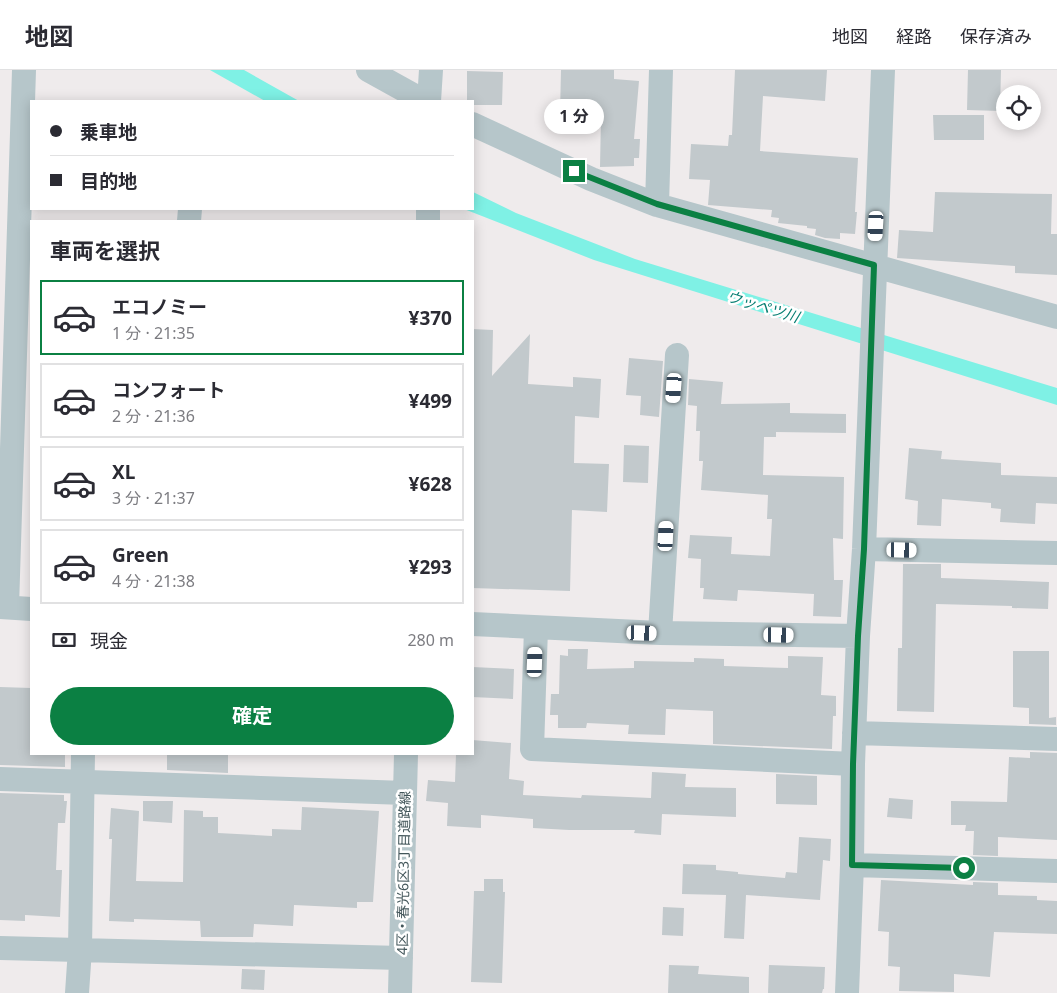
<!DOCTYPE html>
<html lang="ja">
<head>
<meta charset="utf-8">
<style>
  body { margin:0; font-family:"Noto Sans","Noto Sans JP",sans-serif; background:#f2f2f3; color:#2b2b33; height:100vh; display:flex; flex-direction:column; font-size:19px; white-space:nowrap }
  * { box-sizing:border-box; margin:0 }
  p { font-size:16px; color:#7c7c81 }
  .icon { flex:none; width:28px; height:28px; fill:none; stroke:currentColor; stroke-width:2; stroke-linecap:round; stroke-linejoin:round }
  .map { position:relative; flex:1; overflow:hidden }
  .drawer { position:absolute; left:30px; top:150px; width:444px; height:535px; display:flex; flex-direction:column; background:#fff; border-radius:0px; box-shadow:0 2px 12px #0003 }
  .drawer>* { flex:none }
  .top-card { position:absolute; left:30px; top:30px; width:444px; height:110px; border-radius:0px; box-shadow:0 2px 12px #0003; display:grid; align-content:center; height:110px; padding:0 20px; background:#fff }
  .buttons { position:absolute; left:996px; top:15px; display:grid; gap:10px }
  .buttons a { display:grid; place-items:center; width:45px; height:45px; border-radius:50%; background:#fff; box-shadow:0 2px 12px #0003; font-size:25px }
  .end { position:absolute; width:22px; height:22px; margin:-11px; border:6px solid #0b8043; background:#fff; box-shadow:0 0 0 2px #fff }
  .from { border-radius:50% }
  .bubble { position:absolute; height:35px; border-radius:18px; background:#fff; box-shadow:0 2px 12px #0003; font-size:16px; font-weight:700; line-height:35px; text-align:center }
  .car { position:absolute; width:15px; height:30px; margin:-15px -8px; border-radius:6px; box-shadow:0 0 4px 1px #0007; background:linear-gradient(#fff 24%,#345 0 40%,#fff 0 76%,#345 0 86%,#fff 0) }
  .top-card b { display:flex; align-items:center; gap:18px; height:48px; font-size:19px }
  .top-card b+b { border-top:1px solid #e1e1e2 }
  .top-card i { width:12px; height:12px; background:#2b2b33 }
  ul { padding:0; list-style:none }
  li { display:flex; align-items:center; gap:15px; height:75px; margin:0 10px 8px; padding:0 10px; border:2px solid #e1e1e2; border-radius:0px }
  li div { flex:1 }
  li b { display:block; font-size:19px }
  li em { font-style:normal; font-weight:700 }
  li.active { border-color:#0b8043 }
  li>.icon { width:45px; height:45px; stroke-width:1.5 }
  h2 { padding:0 20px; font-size:22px; line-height:60px }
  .pay { display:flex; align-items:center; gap:12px; height:55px; padding:0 20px; font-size:19px }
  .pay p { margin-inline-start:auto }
  .primary-button { display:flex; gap:10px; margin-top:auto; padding:10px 20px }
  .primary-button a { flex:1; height:58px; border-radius:30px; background:#0b8043; color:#fff; font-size:20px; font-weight:700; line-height:58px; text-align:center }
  header { display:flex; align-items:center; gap:30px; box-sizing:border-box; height:70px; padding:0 25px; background:#fff; border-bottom:1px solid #e1e1e2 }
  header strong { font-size:24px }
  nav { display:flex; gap:28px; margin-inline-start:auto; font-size:18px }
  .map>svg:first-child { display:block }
  .water { fill:#7ff1e5 }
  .building { fill:#c2c9cc }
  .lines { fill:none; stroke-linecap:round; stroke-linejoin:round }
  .minor { stroke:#b6c6ca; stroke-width:24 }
  .route { stroke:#0b8043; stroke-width:6 }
  .labels { text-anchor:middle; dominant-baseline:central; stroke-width:5; stroke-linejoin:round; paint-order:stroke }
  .street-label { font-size:14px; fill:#43565a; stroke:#fff }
  .water-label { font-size:15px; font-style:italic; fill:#077e72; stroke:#fff }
</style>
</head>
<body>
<header>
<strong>地図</strong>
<nav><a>地図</a><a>経路</a><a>保存済み</a></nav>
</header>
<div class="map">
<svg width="1057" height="923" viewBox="0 0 1057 923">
  <rect width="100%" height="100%" fill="#efebec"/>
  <!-- water -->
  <path class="water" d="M210,0h34l55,31h-34z
    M473,122l43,21 119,46 422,129v17l-463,-145 -130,-51h8z"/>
  <!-- building -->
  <path class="building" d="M561,0h53v9l25,2 -5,58h6l-1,19h-5v8l-34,1 1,-50 -41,-4z
    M735,0h92l-2,31 -62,-5 -3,55 98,7 -3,54h2l-2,22 -15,-1v6l-15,-1 -10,-3 1,-6 -9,-1v-2l-29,-3 1,-5 -8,-1 1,-7 -64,-5 2,-25 -21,-1 2,-35 37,2 1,-11h3z
    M968,0h33l-1,41 -33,-1z
    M467,1l36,1 -1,33h-30v-4h-5z
    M933,45h51v25h-50z
    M935,122l117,2 -1,40h6v41l-42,-2v-7l-118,-8 2,-28 34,2z
    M472,259l21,1 -1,46 38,-42 -2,50 45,3v-10l28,2 -2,39 -24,-2 -1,47 35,1 -2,48 -35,-2 -2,81 -98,-3z
    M629,288l34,3 -4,56 -19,-2 1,-19 -15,-1z
    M689,309l34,3 -2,22 69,-1v10l56,1v19l-70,-1v5h-12l-1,38 81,2 -1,62 -10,-1 1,42h9l-2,37 -28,-1 1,-22 -76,-4 -1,11 -34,-2 1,-11h-4l1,-29 -13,-1 2,-23 42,2 -1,17 39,2 2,-37h-5l1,-24 -67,-5 2,-29h-4l1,-30h-4l1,-25 -9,-1z
    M624,375l25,1 -1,37 -25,-1z
    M909,378l33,3 -1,8 60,4v12l56,2v27l-21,-1 -1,21 -35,-2 1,-13 -10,-1v-5l-49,-4 -1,27 -24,-1 1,-24 -13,-2z
    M903,494h38v14l108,4 -1,27 -36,-1v-2l-76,-2 -2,108 -37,-1 1,-63h4z
    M568,579h20l-1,20 47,-1v-7l60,1v-4l30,1v7l64,2v-12l35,1 -2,38 15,1v20h-3l-1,33 -119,-5v-33l-47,-2 -1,26 -37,-1 1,-9 -42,-2 -1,5h-28v-13h-8l1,-21h8l1,-39 8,1z
    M1013,581h36v67l7,-1v8l-27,-1v-16l-16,-1z
    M472,597l42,2 -1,30 -41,-2z
    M0,617l31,1v66h34v13l-65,-2z
    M472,670l39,3 -2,36 15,2 -1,14 58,3 1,-3 69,3 1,-26 34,2 -1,13 51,1v29l-74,-3 -1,21 -27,-2 1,-3h-66l-36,-2v-9l-52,-4v13l-34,-2 1,-23 -22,-2 2,-21 27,2 1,-28h16z
    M1030,682l27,1v87l-59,-3v19l-25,-1 1,-24h-9l1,-6h-15v-24l56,1 2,-45 21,1z
    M167,684h61v19l-61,-3z
    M776,704l41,2v29l-41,-1z
    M0,723l64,2v6h3l-2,22h-7l-2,47h6l-2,47 -35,-2v6l-25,-1z
    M889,728l24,2 -1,19 -25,-2z
    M143,731h30l-1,22 -29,-2z
    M302,737l77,4 -6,91h-16v6l-63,-3 -1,21 -39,-2 -1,13h-52l-1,-16 -66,-2v3l-25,-1 3,-82h-3l2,-31 28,3 -3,70 47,1 1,-72 19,1v6h15v16l54,3v-7l29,1z
    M799,767l32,2 -1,22 -7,-1 -3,40 -74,-5 -2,44 -20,-1 2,-43 -44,-1 1,-30 33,1v5l22,2v2l47,4 1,-6 11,1z
    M484,809h19v13h2l-3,91 -31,-1 3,-91h10z
    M881,810l92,5v-3l25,1v12l39,1v4l20,1v33l-63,-2 -4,45 -36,-3v18l-55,-1 1,-24 -12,-1 1,-34 -11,-1z
    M663,837l21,1 -1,28 -21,-1z
    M669,895l30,1 -1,8 51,3v16h-81z
    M769,895l56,2 -1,22h-1l-1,4h-54z
    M242,899l23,1 -1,20 -23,-1z"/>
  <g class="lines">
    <!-- minor -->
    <path class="minor" d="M368,0l56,31
      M429,31l2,-31
      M472,54l119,55 66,26 400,112
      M657,135l4,-135
      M189,151l1,-12
      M428,151v-12
      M864,479l193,4
      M0,537l31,2
      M7,537l17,-537
      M472,554l188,9 198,3
      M536,558l-4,121 321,15
      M660,563l17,-278
      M854,663l203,6
      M0,709l405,14
      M852,795l205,6
      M0,878l401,10
      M77,923l3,-44 3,-195
      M400,923l6,-239
      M847,923l5,-128 1,-101 5,-128 6,-87 19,-479"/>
  </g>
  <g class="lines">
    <!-- route -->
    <path class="route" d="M574,101l83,33 217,61 -10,284 -6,87 -5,128 -1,101 112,3"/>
  </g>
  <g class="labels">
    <!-- street labels -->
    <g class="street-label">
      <text transform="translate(403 803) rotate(-89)">4区・春光6区3丁目道路線</text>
    </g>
    <!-- water labels -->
    <g class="water-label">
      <text transform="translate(763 236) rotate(17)">ウッペツ川</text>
    </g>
  </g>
</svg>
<div class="buttons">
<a><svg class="icon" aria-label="locate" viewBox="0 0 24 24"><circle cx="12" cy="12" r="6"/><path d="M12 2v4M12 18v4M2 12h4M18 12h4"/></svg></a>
</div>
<i class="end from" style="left:964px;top:798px"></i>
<i class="end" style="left:574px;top:101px"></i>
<div class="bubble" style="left:544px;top:29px;width:60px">1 分</div>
<i class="car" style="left:876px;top:156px;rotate:183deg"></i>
<i class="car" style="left:674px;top:318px;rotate:184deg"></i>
<i class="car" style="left:666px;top:466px;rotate:3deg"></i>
<i class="car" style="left:902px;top:480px;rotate:91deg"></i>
<i class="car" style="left:642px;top:563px;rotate:92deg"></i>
<i class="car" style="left:779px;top:565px;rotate:91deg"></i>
<i class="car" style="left:535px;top:592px;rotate:2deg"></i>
<div class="top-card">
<b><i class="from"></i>乗車地</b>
<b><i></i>目的地</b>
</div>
<section class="drawer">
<h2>車両を選択</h2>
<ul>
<li class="active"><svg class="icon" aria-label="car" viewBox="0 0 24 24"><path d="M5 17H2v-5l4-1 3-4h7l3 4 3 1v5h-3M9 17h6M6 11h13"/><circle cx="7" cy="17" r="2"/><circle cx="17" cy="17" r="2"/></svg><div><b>エコノミー</b><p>1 分 · 21:35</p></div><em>¥370</em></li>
<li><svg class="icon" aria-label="car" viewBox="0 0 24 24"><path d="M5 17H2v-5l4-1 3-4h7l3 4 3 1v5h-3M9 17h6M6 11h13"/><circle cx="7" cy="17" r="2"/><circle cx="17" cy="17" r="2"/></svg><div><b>コンフォート</b><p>2 分 · 21:36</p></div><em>¥499</em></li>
<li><svg class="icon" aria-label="car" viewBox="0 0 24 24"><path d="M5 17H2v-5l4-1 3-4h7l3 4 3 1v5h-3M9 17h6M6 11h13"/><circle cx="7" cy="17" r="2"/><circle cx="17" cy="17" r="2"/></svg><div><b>XL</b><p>3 分 · 21:37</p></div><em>¥628</em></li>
<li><svg class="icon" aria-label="car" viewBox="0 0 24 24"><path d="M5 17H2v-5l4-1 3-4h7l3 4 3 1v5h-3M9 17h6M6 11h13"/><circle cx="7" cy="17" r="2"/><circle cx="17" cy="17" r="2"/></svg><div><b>Green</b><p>4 分 · 21:38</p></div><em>¥293</em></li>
</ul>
<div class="pay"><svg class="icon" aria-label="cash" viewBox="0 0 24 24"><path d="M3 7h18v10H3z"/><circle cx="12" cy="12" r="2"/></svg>現金<p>280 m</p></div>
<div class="primary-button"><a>確定</a></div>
</section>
</div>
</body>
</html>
